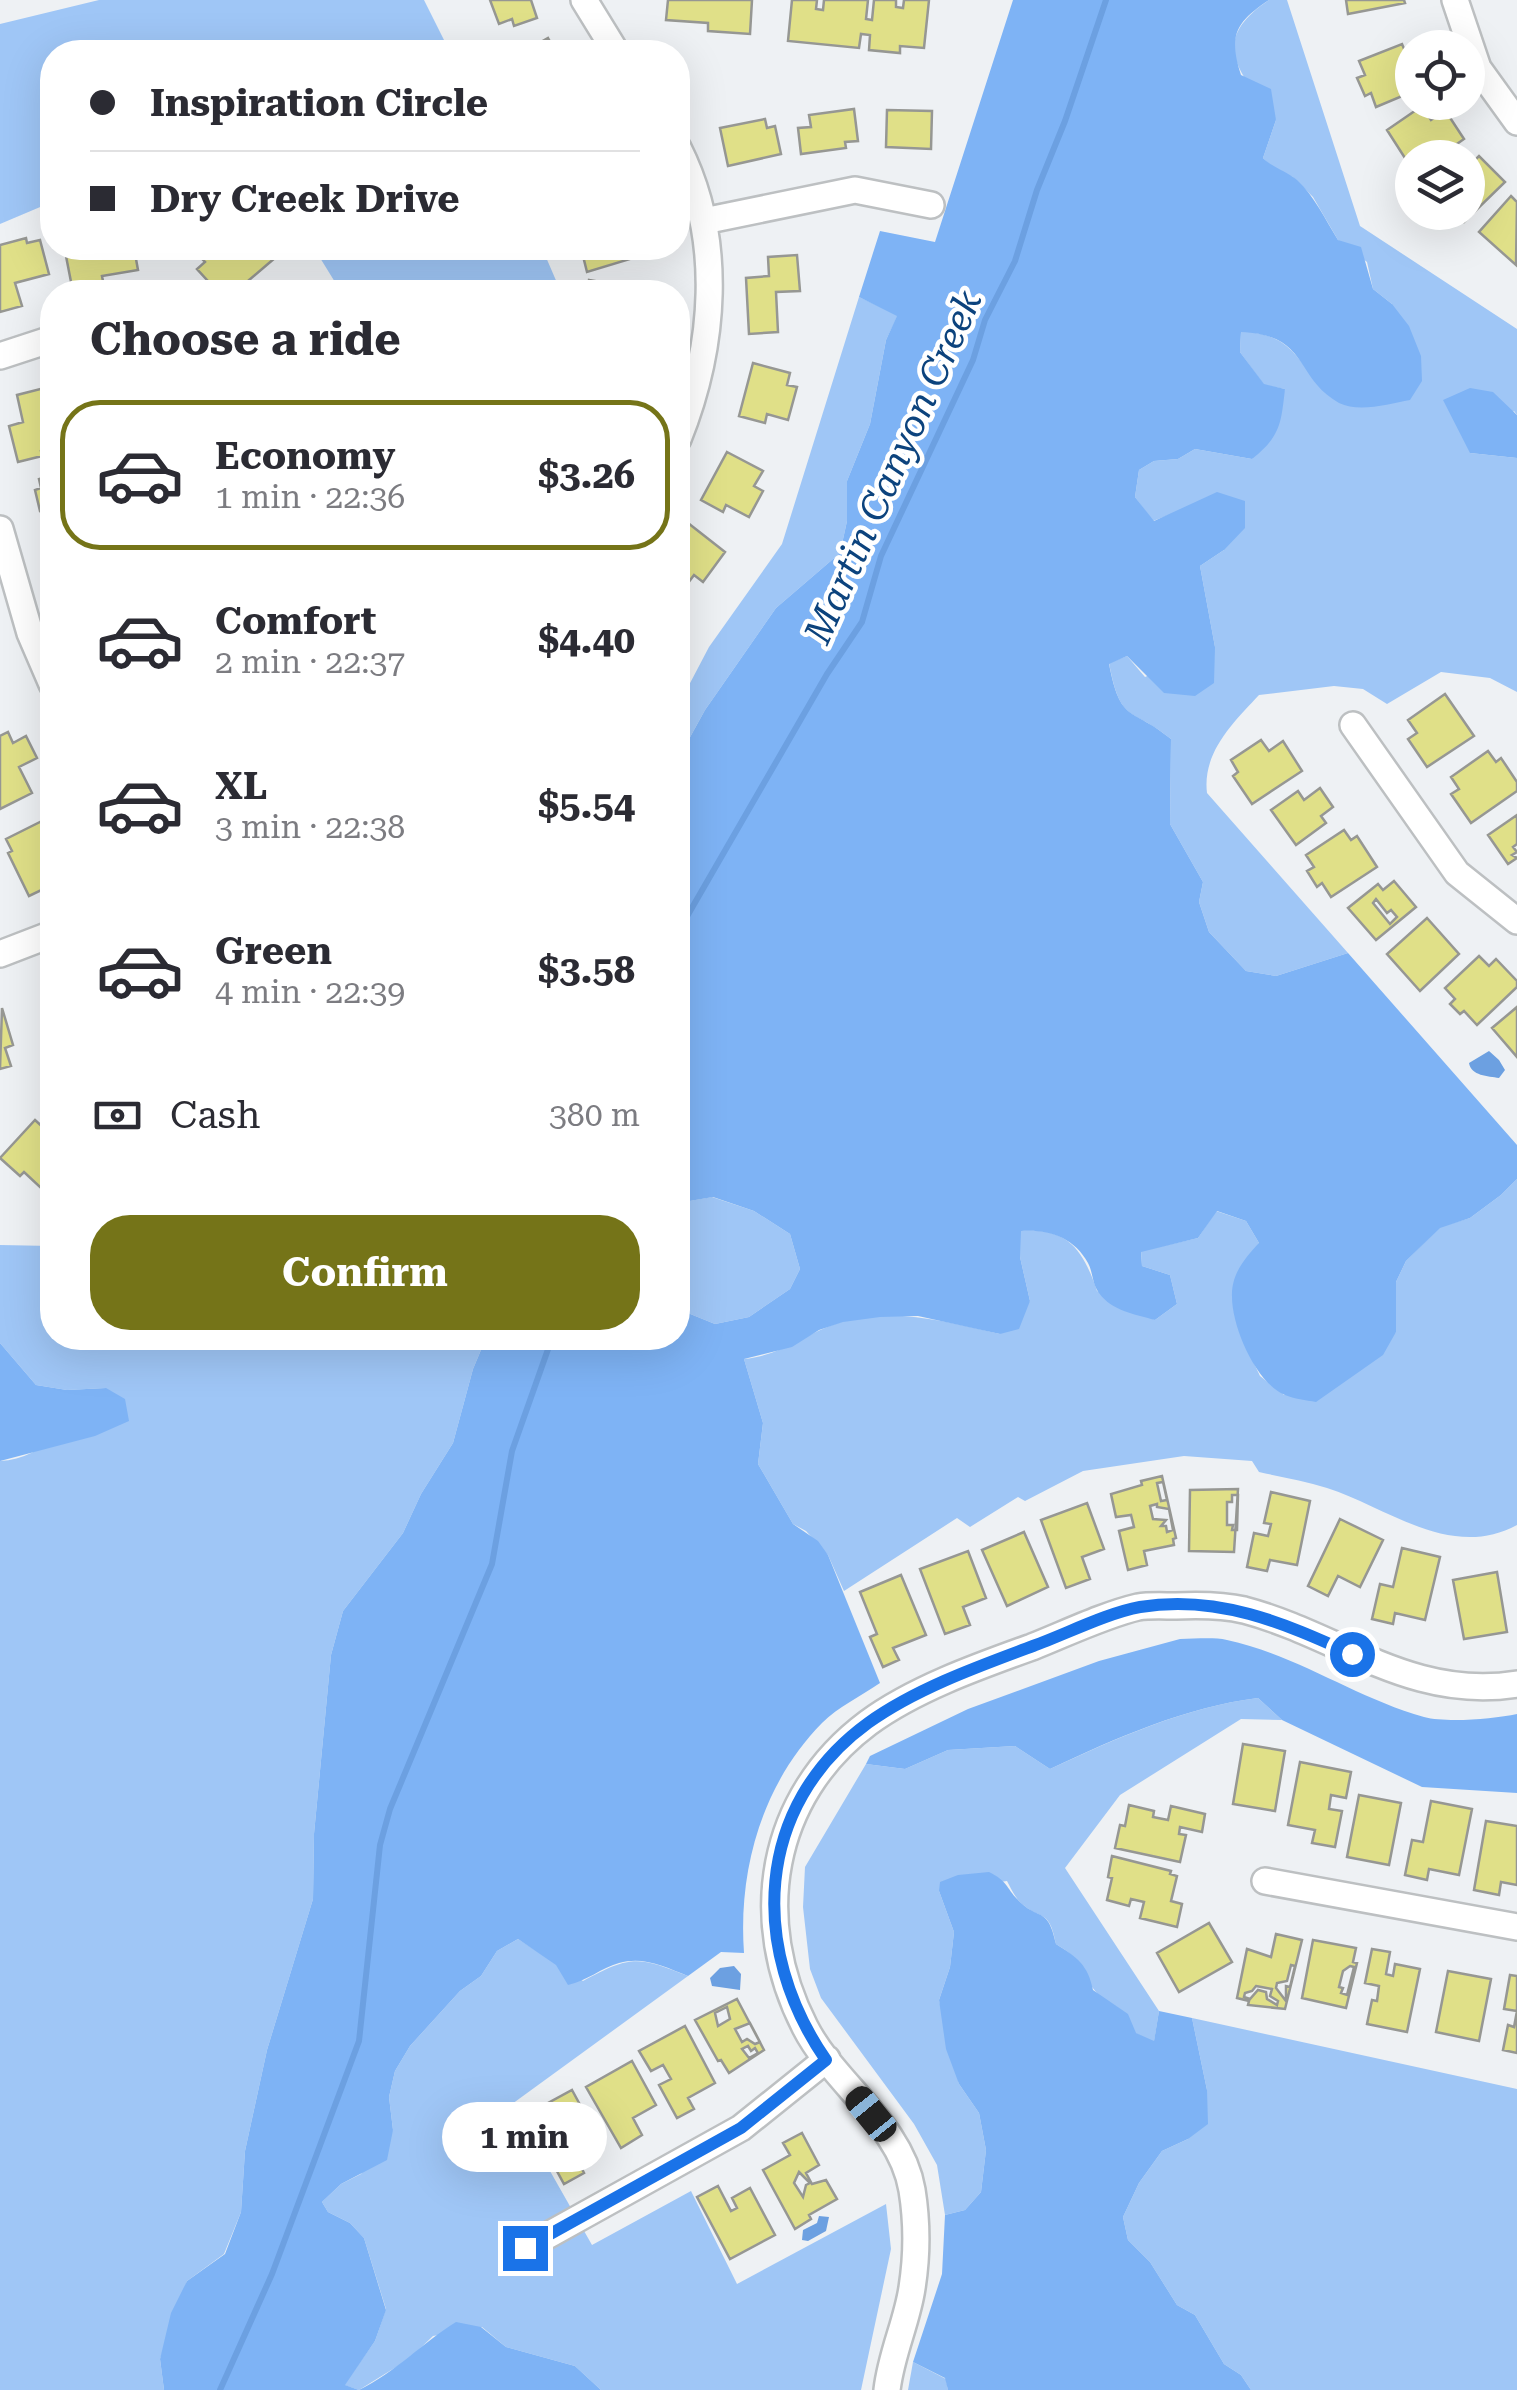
<!DOCTYPE html>
<html lang="en">
<head>
<meta charset="utf-8">
<style>
  body { margin:0; font-family:"Roboto Serif",serif; background:#f7f7f7; color:#2b2b33; height:100vh; display:flex; flex-direction:column; font-size:38px; white-space:nowrap }
  * { box-sizing:border-box; margin:0 }
  p { font-size:32px; color:#7c7c81 }
  .icon { flex:none; width:55px; height:55px; fill:none; stroke:currentColor; stroke-width:2; stroke-linecap:round; stroke-linejoin:round }
  .map { position:relative; flex:1; overflow:hidden }
  .details { position:absolute; left:40px; top:280px; width:650px; height:1070px; display:flex; flex-direction:column; background:#fff; border-radius:40px; box-shadow:0 10px 40px #0002 }
  .details>* { flex:none }
  .hud { position:absolute; left:40px; top:40px; width:650px; height:220px; border-radius:40px; box-shadow:0 10px 40px #0002; display:grid; align-content:center; height:220px; padding:0 50px; background:#fff }
  .tools { position:absolute; left:1395px; top:30px; display:grid; gap:20px }
  .tools a { display:grid; place-items:center; width:90px; height:90px; border-radius:50%; background:#fff; box-shadow:0 10px 40px #0002; font-size:50px }
  .end { position:absolute; width:45px; height:45px; margin:-22px; border:12px solid #1a73e8; background:#fff; box-shadow:0 0 0 5px #fff }
  .from { border-radius:50% }
  .bubble { position:absolute; height:70px; border-radius:35px; background:#fff; box-shadow:0 10px 40px #0002; font-size:32px; font-weight:700; line-height:70px; text-align:center }
  .car { position:absolute; width:30px; height:60px; margin:-30px -15px; border-radius:12px; box-shadow:0 0 8px 2px #0007; background:linear-gradient(#222 24%,#8ab4d8 0 40%,#222 0 76%,#8ab4d8 0 86%,#222 0) }
  .hud b { display:flex; align-items:center; gap:35px; height:95px; font-size:38px }
  .hud b+b { border-top:2px solid #e1e1e2 }
  .hud i { width:25px; height:25px; background:#2b2b33 }
  ul { padding:0; list-style:none }
  li { display:flex; align-items:center; gap:30px; height:150px; margin:0 20px 15px; padding:0 30px; border:5px solid transparent; border-radius:40px }
  li div { flex:1 }
  li b { display:block; font-size:38px }
  li em { font-style:normal; font-weight:700 }
  li.current { border-color:#757418 }
  li>.icon { width:90px; height:90px; stroke-width:1.5 }
  h2 { padding:0 50px; font-size:45px; line-height:120px }
  .pay { display:flex; align-items:center; gap:25px; height:110px; padding:0 50px; font-size:38px }
  .pay p { margin-inline-start:auto }
  .button { display:flex; gap:20px; margin-top:auto; padding:20px 50px }
  .button a { flex:1; height:115px; border-radius:40px; background:#757418; color:#fff; font-size:40px; font-weight:700; line-height:115px; text-align:center }
  .map>svg:first-child { display:block }
  .green { fill:#9fc6f6 }
  .forest { fill:#7eb3f5 }
  .water { fill:#6ca0e1 }
  .lines { fill:none; stroke-linecap:round; stroke-linejoin:round }
  .stream { stroke:#6ca0e1; stroke-width:6 }
  .building { fill:#e0e088; stroke:#969793; stroke-width:2.5; fill-rule:evenodd }
  .street-casing { stroke:#bdc0c2; stroke-width:30 }
  .street { stroke:#fff; stroke-width:25 }
  .route { stroke:#1a73e8; stroke-width:12 }
  .labels { text-anchor:middle; dominant-baseline:central; stroke-width:9; stroke-linejoin:round; paint-order:stroke }
  .water-label { font-size:38px; font-style:italic; fill:#0c437d; stroke:#fff }
</style>
</head>
<body>
<div class="map">
<svg width="1517" height="2390" viewBox="0 0 1517 2390">
  <rect width="100%" height="100%" fill="#eef1f4"/>
  <!-- green -->
  <path class="green" d="M99,0h325l26,52h-398v150l-52,22v-200z
    M1269,0h18l73,226 157,103v86l-3,-4 -44,42 47,5v234l-27,-14 -49,-6 -54,32 -24,-15 -29,-3 -75,9c-25,27 -57,57 -52,98l141,160 -72,23 -30,-5 -37,-39 -10,-30 4,-20 -33,-58 1,-85c-40,-33 -50,-13 -62,-76l18,-7 18,21 70,-30 -15,-81 24,-16 -40,-41 -31,12 -18,-24 4,-27 15,-9 24,-2 17,-10 57,10 33,-70 -21,-4 -24,-33 1,-21c45,4 52,19 77,54l74,-81 -19,-15 -6,-27 -29,-22 -25,-43 -20,-20 -19,-8 -11,-11 13,-38c-35,-46 -70,-78 -7,-120z
    M314,248h228l19,44h-224l1,-5z
    M859,297l39,18 -12,25 -16,84 -23,57v40l-7,32 -64,55 -71,102 -27,49v-53l31,-59 73,-103z
    M1517,1179v346c-66,36 -130,-18 -190,-37 -22,-7 -46,-11 -68,-16l-7,-11 -68,-5 -101,15 -58,30 -7,-4 -48,30 -13,-9 -113,73 -16,-36 -22,-24 -13,-7 -35,-60 5,-41 -19,-64c36,-3 60,-25 94,-36 53,-17 109,-1 162,11l30,-33 -10,-44v-26c47,-4 63,18 77,60l58,29 22,-16 -7,-29 -28,-9 -1,-15 57,-13 18,-27 30,10 13,22 -18,93 19,40 24,19 112,-63v-50l10,-21 34,-34 30,-9 31,-23z
    M712,1197l42,14 36,23 10,35 -10,20 -41,28 -34,7 -37,-15v-106z
    M0,1245l52,1v92h434l-13,31 -20,74 -32,51 -18,39 -60,78 -12,44 -17,179 -1,65 -46,151 -22,101 -4,61 -17,42 -37,27 -27,78 4,31h-164v-929c46,-2 76,-44 106,-73l-39,2 -31,-5 -36,-42z
    M1258,1698l24,22 -41,-1 -121,76 -55,73 94,143 -5,31 -19,-9c-12,-33 -28,-25 -43,-46 -17,-22 -9,-27 -36,-43 -7,-37 -15,-22 -36,-42 -5,-5 -10,-15 -13,-21l-68,10 15,41 -4,35 -11,33 20,84 20,29 7,37 -5,42 -16,18 -20,5 -8,-50 -23,-41 -93,-126 -11,-29 -7,-62 2,-40 61,-103 39,5 43,-19 67,-4 35,23c67,-31 136,-62 208,-71z
    M518,1939l65,42c48,-26 55,-25 105,-5l-176,128 80,141 99,-54 46,93 149,-80 5,45 -30,141h-260l-26,-24 -69,-19 -24,-20 -49,9 -24,23 -50,31 -15,-5 31,-44 11,-32 -22,-71 -14,-15 -22,-11 -6,-10 19,-18 20,-10 32,-44 -4,-33 6,-26 15,-25 50,-55 21,-15 16,-25z
    M1192,2018l325,71v301h-266l-10,-15 -17,-11 -29,-49 -18,-10 -27,-43 -22,-22 -5,-23 16,-34 23,-32 26,-12 19,-49z
    M913,2362l33,17 2,11h-40z"/>
  <!-- forest -->
  <path class="forest" d="M1013,0h256c-33,22 -41,35 -28,75l30,14 5,31 -13,38c10,10 24,13 34,22 18,17 28,39 41,60l23,7 12,42 19,15 17,22 12,30 1,25 -12,19c-21,4 -51,13 -71,3 -45,-25 -29,-68 -98,-71l-1,20 24,32 21,5c-4,34 -4,47 -33,70l-57,-10 -17,10 -24,2 -15,9 -4,27 19,24 63,-29 28,9v27l-21,22 -24,16 15,81 -1,36 -19,13 -31,-3 -37,-37 -18,8c12,61 22,42 62,75l-1,85 33,58 -4,20 10,30 37,39 30,5 72,-23 169,192v34l-16,16 -31,23 -30,10 -34,33 -10,21v50l-13,23 -67,47c-10,-2 -22,-3 -31,-7 -29,-12 -53,-68 -53,-98 -1,-23 13,-39 27,-54l-13,-22 -29,-10 -19,27 -57,14 1,14 28,9 7,29 -22,16c-21,-6 -43,-9 -56,-27 -7,-9 -6,-21 -11,-30 -14,-26 -40,-34 -67,-32l-1,26 10,44 -11,28 -19,5 -82,-18 -38,1 -37,5 -24,8 -27,17 -48,12 19,64 -5,41 35,60 25,17 10,14 52,128c-19,13 -42,24 -58,40 -60,61 -84,147 -78,230l-23,-1 -33,24c-23,-9 -44,-20 -69,-13 -18,5 -32,18 -51,22l-12,-20 -38,-26 -21,12 -16,25 -21,15 -50,55 -15,25 -6,26 4,33 -6,30 -46,24 -19,18 6,10 22,11 14,15 22,72 -11,31 -30,44 14,5h-195l-4,-31 11,-46 16,-32 38,-27 16,-42 4,-61 22,-101 46,-151 1,-65 17,-179 12,-44 60,-78 18,-39 32,-51 20,-74 13,-31h192v-29l37,15 34,-7 41,-28 10,-20 -10,-35 -36,-23 -41,-14 -35,6v-444l27,-49 71,-102 64,-55 7,-32v-40l23,-57 16,-84 11,-24 -38,-19 21,-66 55,11z
    M1470,388l23,4 24,23v43l-47,-5 -27,-53z
    M0,1343l36,42 31,5 39,-2 19,11 4,22 -34,15 -95,25z
    M1180,1639c15,0 33,-2 47,1 70,15 129,58 197,77 23,6 69,2 93,-3v79l-95,-6 -140,-67 -24,-22c-72,9 -142,40 -208,71l-35,-23 -67,4 -43,19 -39,-5 4,-8 98,-47 131,-48z
    M989,1872c20,10 16,15 30,29 20,20 29,5 37,43 21,13 32,21 37,46l35,24 8,19 18,8 5,-30 33,7 15,72 1,34 -20,15 -26,12 -23,32 -16,34 5,23 22,22 27,43 18,10 29,49 17,11 10,15h-303l-3,-12 -32,-16 29,-88 3,-59 20,-5 16,-18 5,-42 -7,-37 -20,-29 -13,-35 -7,-49 11,-33 4,-35 -15,-41 1,-9 18,-7z
    M456,2322l25,5 25,20 69,19 26,24h-242c37,-18 63,-47 97,-68z"/>
  <!-- water -->
  <path class="water" d="M1489,1051l10,9 6,10 -6,8c-11,-2 -28,-2 -30,-15z
    M734,1966l7,8 -1,16 -28,-4 -2,-8 10,-10z
    M819,2216l10,1 -3,14 -18,10 -6,-1 1,-10 14,-7z"/>
  <g class="lines">
    <!-- stream -->
    <path class="stream" d="M678,932l149,-258 35,-52 19,-66 92,-196 12,-40 30,-59 22,-71 28,-69 41,-121
      M220,2390l52,-116 87,-233 21,-196 10,-36 102,-245 20,-113 40,-113"/>
  </g>
  <!-- building -->
  <path class="building" d="M490,0h41l6,18 -23,8 -2,-7 -13,5z
    M668,0h84l-2,34 -42,-3v-8l-42,-3z
    M792,0h25l-1,9 7,1 1,-10h44l-2,19 6,1 2,-20h22v7l7,1 1,-8h25l-5,48 -24,-2v7l-31,-3 1,-15 -9,-1 -2,14 -71,-7z
    M1346,0h58l1,3 -57,11z
    M548,38l8,14h-25l-2,-3z
    M1402,44l5,12 5,-2v38l-36,15 -5,-14 -6,3 -8,-18 8,-3 -6,-14z
    M1422,106l9,14 14,-10 19,29 -27,19h-25v11l-25,-39z
    M854,109l4,32 -13,1 1,6 -45,6 -3,-26 13,-1 -2,-12z
    M887,110l45,1 -1,38 -45,-2z
    M765,119l2,9 8,-2 6,28 -53,12 -8,-38z
    M1465,154l8,8 6,-6 26,26 -41,40 -9,-10h13v-54h-7z
    M1511,196l6,6 -1,63 -37,-33z
    M26,238l1,5 13,-3 9,34 -34,9 7,23 -22,6v-67z
    M71,248h63l4,22 -36,6 2,10 -31,6 -8,-41z
    M192,248h83l-4,3 5,6 -41,35h-17l-21,-23 8,-7z
    M581,248h57l2,8 -53,16z
    M797,255l3,36 -24,1 2,40 -29,2 -3,-56 23,-2 -1,-19z
    M589,280l58,10v2h-60z
    M753,363l37,10 -3,12 10,2 -9,33 -21,-6 -2,9 -26,-7z
    M52,386v62l-11,3 1,5 -24,6 -9,-36 14,-4 -6,-27z
    M727,452l36,19 -9,15 9,5 -14,26 -23,-12 -3,7 -22,-12z
    M52,475v49l-4,-15 -8,2 -5,-21 6,-2 -2,-9z
    M688,523l37,29 -22,30 -9,-7 -9,12 -7,-5v-45z
    M1445,694l29,42 -47,31 -19,-28 9,-6 -9,-13z
    M8,732l5,11 13,-7 11,22 -18,9 13,26 -32,16v-73z
    M1261,740l8,11 14,-10 19,30 -50,33 -19,-28 5,-4 -7,-12z
    M1488,751l8,11 5,-4 16,24v9l-46,32 -20,-29 8,-5 -8,-12z
    M1320,788l13,19 -12,9 5,7 -30,22 -25,-35 27,-19 6,9z
    M1517,815v29l-4,3 4,5 -5,3 5,3 -9,6 -20,-29z
    M52,816v69l-23,11 -21,-43 4,-2 -6,-12z
    M1344,830l7,10 6,-4 20,31 -46,30 -9,-14 -5,4 -10,-16 7,-4 -8,-12z
    M1394,881l22,26 -40,33 -28,-32 30,-24 5,6zM1376,899l11,14 4,-3 6,7 -7,7 -17,-21z
    M1427,918l32,36 -39,37 -33,-37z
    M1479,956l10,10 7,-7 21,22v6l-40,38 -13,-14 -4,3 -10,-10 5,-5 -10,-11z
    M1517,1007v50l-25,-29z
    M2,1008l11,37 -8,3 6,18 -11,3z
    M35,1120l13,12 4,-5v47l-12,13 -16,-15 -4,4 -20,-18z
    M1162,1476l14,62 -3,1 1,6 -30,6 3,14 -19,5 -9,-39 15,-4 -3,-12 -15,2 -5,-23 31,-9 -1,-4zM1163,1482l4,18 -6,1 -4,-18zM1157,1504v3l12,2 4,21 -6,2 -1,-6h-5l5,-6 -13,-1 -3,-13z
    M1238,1489l-4,63 -45,-1 1,-61zM1232,1495h6l-1,35h-5l1,-5h-6v-23h5z
    M1271,1492l39,9 -13,64 -27,-5 -3,11 -20,-4 7,-34 14,3 3,-12 -7,-1z
    M1087,1503l17,46 -22,8 8,22 -24,9 -25,-68z
    M1340,1519l43,21 -23,47 -22,-11 -10,20 -20,-10z
    M1024,1532l24,55 -41,19 -25,-56z
    M1402,1548l38,9 -15,63 -30,-7 -2,11 -21,-5 8,-35 13,3z
    M968,1551l18,47 -23,9 7,18 -25,9 -25,-65z
    M1497,1572l10,60 -43,7 -11,-59z
    M901,1575l25,60 -33,13 6,12 -16,7 -13,-30 7,-3 -17,-42z
    M1243,1744l42,7 -10,60 -42,-7z
    M1300,1762l51,10 -5,26 -15,-3 -2,14 13,2 -7,36 -23,-4 3,-13 -27,-5z
    M1359,1795l42,8 -12,62 -42,-8z
    M1431,1801l41,8 -13,66 -30,-6 -2,11 -22,-5 7,-35 11,2z
    M1129,1805l25,6 -1,6 15,3 3,-14 34,8 -3,18 -22,-5 -1,7 7,1 -6,27 -65,-14 5,-23 5,1z
    M1486,1821l31,5v59l-16,-3 -2,13 -25,-5z
    M1112,1856l59,15 -1,3 7,2 -6,25 11,3 -5,23 -37,-9 4,-16 -13,-3 -2,7 -22,-6 5,-22 -4,-1z
    M1209,1923l23,39 -53,30 -22,-39z
    M1276,1934l26,6 -17,69 -37,-4 1,-4 -12,-3 10,-49 24,8zM1291,1965l4,1 -5,21 -4,-1v15l-10,-13 1,-5 10,-2zM1256,1986l16,3 -2,7 8,5 -1,4 -10,-6 -1,-7 -8,-2 -8,9 -6,-2 1,-4 7,-2z
    M1313,1940l43,8 -3,14 4,1 -11,45 -44,-10zM1350,1966l4,1 -7,28 -6,-2 2,-5 -4,-1 4,-16z
    M1372,1949l18,3 -4,22 7,2 2,-12 25,5 -13,63 -40,-8 5,-24 5,1 2,-15 -14,-3z
    M1448,1971l43,8 -12,62 -43,-9z
    M1510,1975l7,1v77l-14,-3 5,-25 6,2 3,-16 -13,-2z
    M737,1999l27,51 -35,23 -8,-13 -3,1 -23,-41zM727,2007l3,12 -12,7 -3,-13zM750,2023l10,19 -5,2 -8,-5 -5,3 -7,-13zM748,2046l3,5 4,-3 3,5 -9,5 -7,-9z
    M685,2026l30,57 -27,15 6,11 -17,9 -18,-33 12,-6 -8,-14 -12,6 -12,-20z
    M632,2061l24,44 -23,13 9,17 -21,13 -35,-61z
    M572,2090l31,57 -25,14 6,12 -20,11 -18,-33 12,-7 -5,-11 -13,7 -14,-25z
    M802,2133l17,32 -13,8 6,11 14,-4 11,19 -28,16 2,4 -16,10 -32,-59 27,-15 -7,-12zM799,2172l11,11 -4,2 -3,12 -9,-14z
    M718,2186l13,25 6,-3 -5,-10 18,-10 25,47 -45,24 -33,-62z"/>
  <g class="lines">
    <defs>
      <path id="street" d="M584,0l32,52
        M1455,0l23,68 39,54
        M678,148c46,91 37,199 0,291
        M704,221l151,-31 76,15
        M0,356l52,-17
        M0,529l30,104 22,51
        M1353,725l104,148 60,48
        M0,954l52,-20
        M1265,1881l252,46
        M525,2248l216,-120 86,-69
        M887,2390c4,-36 20,-68 25,-102 5,-32 5,-67 0,-98 -11,-66 -78,-106 -107,-163 -55,-107 -36,-230 63,-304 46,-34 111,-57 164,-76 33,-13 72,-32 106,-40 12,-2 26,-1 38,-1 22,-1 46,-1 68,4 95,25 166,91 273,74"/>
    </defs>
    <!-- street casing -->
    <use href="#street" class="street-casing"/>
    <!-- street -->
    <use href="#street" class="street"/>
  </g>
  <g class="lines">
    <!-- route -->
    <path class="route" d="M525,2248l216,-120 85,-68c-77,-111 -72,-254 42,-337 47,-34 111,-57 165,-77 33,-12 74,-33 107,-39 77,-13 144,16 212,47"/>
  </g>
  <g class="labels">
    <!-- water labels -->
    <g class="water-label">
      <text transform="translate(893 467) rotate(-66)">Martin Canyon Creek</text>
    </g>
  </g>
</svg>
<div class="tools">
<a><svg class="icon" aria-label="locate" viewBox="0 0 24 24"><circle cx="12" cy="12" r="6"/><path d="M12 2v4M12 18v4M2 12h4M18 12h4"/></svg></a>
<a><svg class="icon" aria-label="layers" viewBox="0 0 24 24"><path d="M12 4l9 5-9 5-9-5zM3 14l9 5 9-5"/></svg></a>
</div>
<i class="end from" style="left:1352px;top:1654px"></i>
<i class="end" style="left:525px;top:2248px"></i>
<div class="bubble" style="left:442px;top:2102px;width:165px">1 min</div>
<i class="car" style="left:871px;top:2114px;rotate:321deg"></i>
<div class="hud">
<b><i class="from"></i>Inspiration Circle</b>
<b><i></i>Dry Creek Drive</b>
</div>
<section class="details">
<h2>Choose a ride</h2>
<ul>
<li class="current"><svg class="icon" aria-label="car" viewBox="0 0 24 24"><path d="M5 17H2v-5l4-1 3-4h7l3 4 3 1v5h-3M9 17h6M6 11h13"/><circle cx="7" cy="17" r="2"/><circle cx="17" cy="17" r="2"/></svg><div><b>Economy</b><p>1 min · 22:36</p></div><em>$3.26</em></li>
<li><svg class="icon" aria-label="car" viewBox="0 0 24 24"><path d="M5 17H2v-5l4-1 3-4h7l3 4 3 1v5h-3M9 17h6M6 11h13"/><circle cx="7" cy="17" r="2"/><circle cx="17" cy="17" r="2"/></svg><div><b>Comfort</b><p>2 min · 22:37</p></div><em>$4.40</em></li>
<li><svg class="icon" aria-label="car" viewBox="0 0 24 24"><path d="M5 17H2v-5l4-1 3-4h7l3 4 3 1v5h-3M9 17h6M6 11h13"/><circle cx="7" cy="17" r="2"/><circle cx="17" cy="17" r="2"/></svg><div><b>XL</b><p>3 min · 22:38</p></div><em>$5.54</em></li>
<li><svg class="icon" aria-label="car" viewBox="0 0 24 24"><path d="M5 17H2v-5l4-1 3-4h7l3 4 3 1v5h-3M9 17h6M6 11h13"/><circle cx="7" cy="17" r="2"/><circle cx="17" cy="17" r="2"/></svg><div><b>Green</b><p>4 min · 22:39</p></div><em>$3.58</em></li>
</ul>
<div class="pay"><svg class="icon" aria-label="cash" viewBox="0 0 24 24"><path d="M3 7h18v10H3z"/><circle cx="12" cy="12" r="2"/></svg>Cash<p>380 m</p></div>
<div class="button"><a>Confirm</a></div>
</section>
</div>
</body>
</html>
